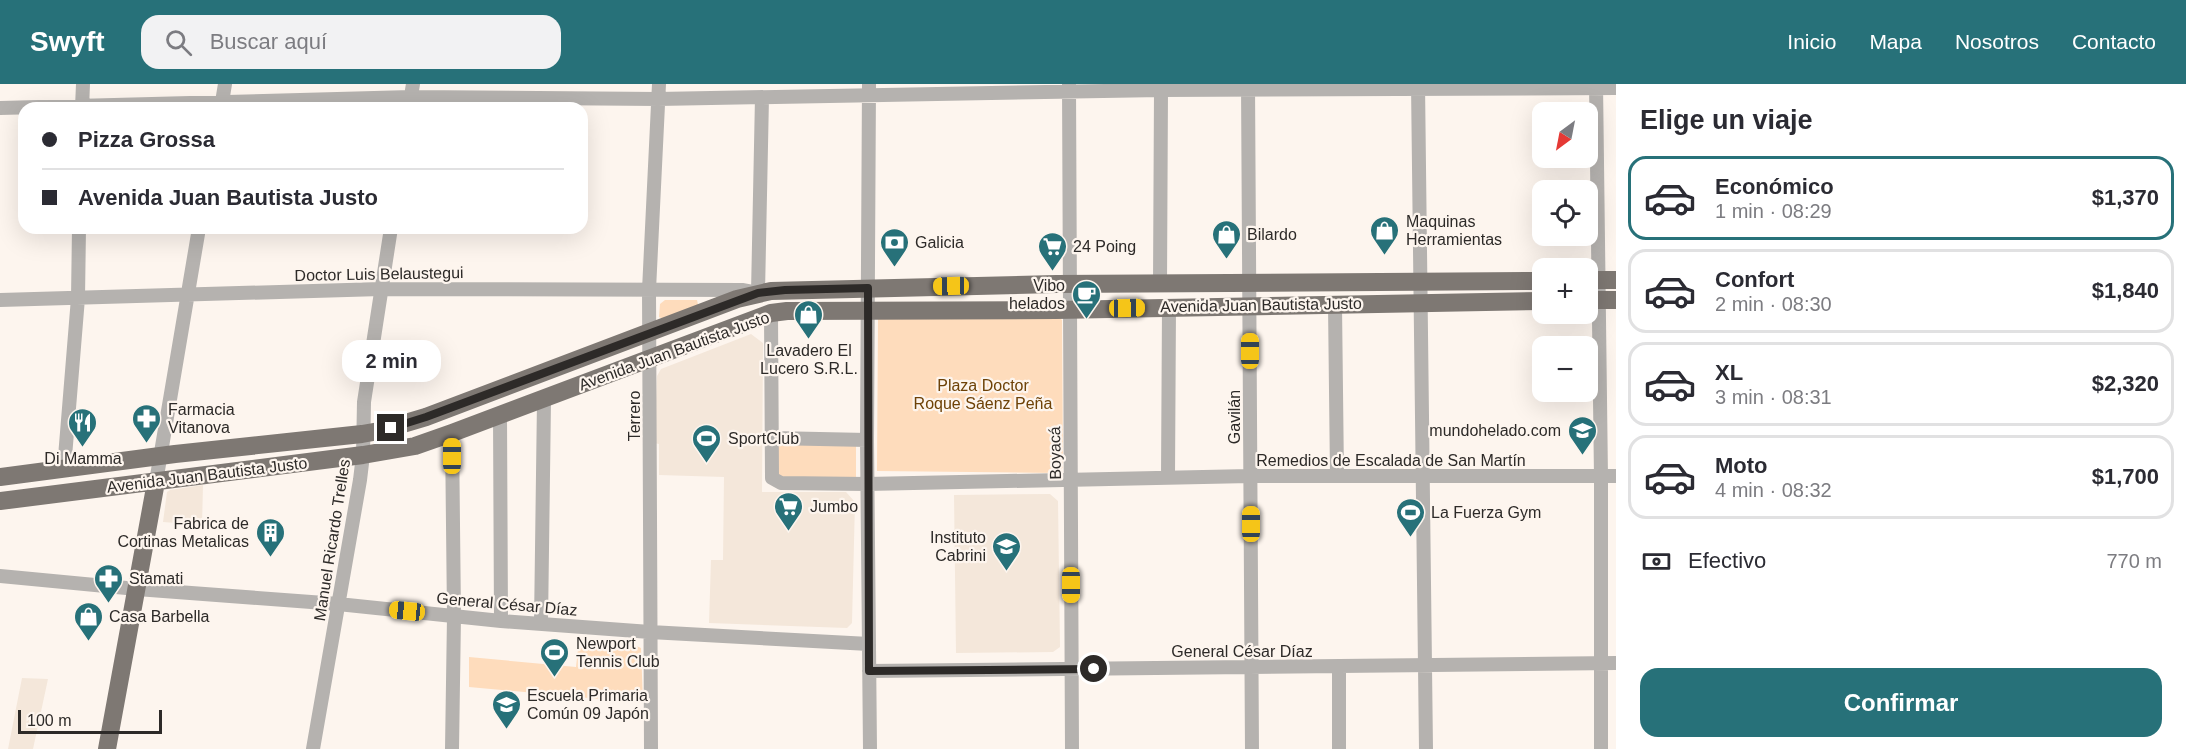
<!DOCTYPE html>
<html lang="es">
<head>
<meta charset="utf-8">
<style>
  body { margin:0; font-family:Helvetica,sans-serif; background:#f2f2f3; color:#2b2b33; height:100vh; display:flex; flex-direction:column; font-size:22px; white-space:nowrap }
  * { box-sizing:border-box; margin:0 }
  p { font-size:20px; color:#7c7c81 }
  .icon { flex:none; width:33px; height:33px; fill:none; stroke:currentColor; stroke-width:2; stroke-linecap:round; stroke-linejoin:round }
  .map { position:relative; flex:1; overflow:hidden }
  .side { display:flex; flex-direction:column; background:#fff; width:570px }
  .side>* { flex:none }
  .top-card { position:absolute; left:18px; top:18px; width:570px; height:132px; border-radius:18px; box-shadow:0 6px 24px #0002; display:grid; align-content:center; height:132px; padding:0 24px; background:#fff }
  .needle { width:39px; rotate:212deg }
  .controls { position:absolute; left:1532px; top:18px; display:grid; gap:12px }
  .controls a { display:grid; place-items:center; width:66px; height:66px; border-radius:12px; background:#fff; box-shadow:0 6px 24px #0002; font-size:30px }
  .scale { position:absolute; left:18px; bottom:15px; width:144px; box-sizing:border-box; padding-left:6px; border:3px solid #2d2a28; border-top:0; font-size:16px; line-height:21px; white-space:nowrap; color:#2d2a28; -webkit-text-stroke:4px #fdf5ee; paint-order:stroke }
  .end { position:absolute; width:27px; height:27px; margin:-14px; border:8px solid #2d2a28; background:#fff; box-shadow:0 0 0 3px #fff }
  .from { border-radius:50% }
  .bubble { position:absolute; height:42px; border-radius:18px; background:#fff; box-shadow:0 6px 24px #0002; font-size:20px; font-weight:700; line-height:42px; text-align:center }
  .car { position:absolute; width:18px; height:36px; margin:-18px -9px; border-radius:8px; box-shadow:0 0 4px 2px #0007; background:linear-gradient(#f5c518 24%,#345 0 40%,#f5c518 0 76%,#345 0 86%,#f5c518 0) }
  .top-card b { display:flex; align-items:center; gap:21px; height:57px; font-size:22px }
  .top-card b+b { border-top:2px solid #e1e1e2 }
  .top-card i { width:15px; height:15px; background:#2b2b33 }
  ul { padding:0; list-style:none }
  li { display:flex; align-items:center; gap:18px; height:84px; margin:0 12px 9px; padding:0 12px; border:3px solid #e1e1e2; border-radius:18px }
  li div { flex:1 }
  li b { display:block; font-size:22px }
  li em { font-style:normal; font-weight:700 }
  li.active { border-color:#277179 }
  li>.icon { width:54px; height:54px; stroke-width:1.5 }
  h2 { padding:0 24px; font-size:27px; line-height:72px }
  .pay { display:flex; align-items:center; gap:15px; height:66px; padding:0 24px; font-size:22px }
  .pay p { margin-inline-start:auto }
  .cta { display:flex; gap:12px; margin-top:auto; padding:12px 24px }
  .cta a { flex:1; height:69px; border-radius:18px; background:#277179; color:#fff; font-size:24px; font-weight:700; line-height:69px; text-align:center }
  header { display:flex; align-items:center; gap:36px; box-sizing:border-box; height:84px; padding:0 30px; background:#277179; color:#fff }
  header strong { font-size:28px }
  nav { display:flex; gap:33px; margin-inline-start:auto; font-size:21px }
  .search { width:420px; height:54px; background:#f2f2f3; display:flex; align-items:center; gap:15px; box-sizing:border-box; padding:0 21px; border-radius:18px; color:#7c7c81; font-size:22px }
  main { display:flex; flex:1; min-height:0 }
  .map>svg:first-child { display:block }
  .built { fill:#f4e7da }
  .green { fill:#fedcbc }
  .lines { fill:none; stroke-linecap:round; stroke-linejoin:round }
  .minor { stroke:#b5b2af; stroke-width:14 }
  .major { stroke:#7e7873; stroke-width:18 }
  .route { stroke:#2d2a28; stroke-width:8 }
  .labels { text-anchor:middle; dominant-baseline:central; stroke-width:4.5; stroke-linejoin:round; paint-order:stroke }
  .poi-label { font-size:16px; fill:#2d2a28; stroke:#fdf5ee; text-anchor:start }
  .street-label { font-size:16px; fill:#2d2a28; stroke:#fdf5ee }
  .park-label { font-size:16px; fill:#6e4207; stroke:#fdf5ee }
</style>
</head>
<body>
<header>
<strong>Swyft</strong>
<div class="search"><svg class="icon" aria-label="search" viewBox="0 0 24 24"><circle cx="10" cy="10" r="6"/><path d="M15 15l6 6"/></svg>Buscar aquí</div>
<nav><a>Inicio</a><a>Mapa</a><a>Nosotros</a><a>Contacto</a></nav>
</header>
<main>
<div class="map">
<svg width="1616" height="665" viewBox="0 0 1616 665">
  <rect width="100%" height="100%" fill="#fdf5ee"/>
  <!-- built -->
  <path class="built" d="M751,250l12,9 -1,149h84l9,10 -3,121 -5,5 -138,-5 2,-63h12l1,-83 -65,-2v-31l-5,-1 3,-67 4,-7z
    M203,401l-1,40 -39,-3 4,-30 3,-2z
    M1050,410l8,7 2,146 -7,5 -97,1 -2,-158z
    M22,594l26,1 -15,70h-25z"/>
  <!-- green -->
  <path class="green" d="M665,216h32l2,9 -36,10 -4,-2 1,-13z
    M1056,230l6,6 1,147 -4,6 -182,-2 1,-153z
    M774,353h82v44h-82z
    M579,556l55,5 7,3 2,55 -174,-16v-30l107,10z"/>
  <g class="lines">
    <!-- minor -->
    <path class="minor" d="M869,0l-2,356 3,309
      M1248,0l4,665
      M1418,0l8,665
      M1596,0l5,393v272
      M1069,1l3,664
      M0,24l411,-11 247,2 503,-9 455,-2
      M82,24l1,-24
      M221,24l4,-24
      M409,24l4,-24
      M1160,200l1,-194
      M0,216l381,-11 361,1 16,3 4,-196
      M1335,221l2,171
      M771,229l1,165 9,5 86,1 383,-8h366
      M500,332l1,205
      M772,354l95,2
      M64,385l14,-171 1,-70
      M1168,392l1,-169
      M156,398l43,-254
      M0,492l137,13 201,15 163,17 149,11 219,12
      M541,540l3,-224
      M869,587l747,-8
      M313,665l47,-269 3,-25 1,-53 27,-174
      M452,665l2,-133 -2,-183
      M651,665l-2,-459 10,-206
      M1339,665v-82"/>
    <!-- major -->
    <path class="major" d="M1587,196h29
      M1587,216h29
      M0,393l175,-23 187,-20 17,-3 47,-14 311,-118 34,-8 285,-7 486,-3
      M0,417l363,-46 52,-9 37,-13 319,-120 16,-2 269,-1 486,-9
      M107,665l49,-267"/>
  </g>
  <g class="lines">
    <!-- route -->
    <path class="route" d="M391,344l35,-11 332,-124 27,-3 83,-2 1,383 225,-2"/>
  </g>
  <!-- icons -->
  <defs>
    <symbol id="shop-pin" viewBox="-11 -11 22 30"><path d="M0 17L-7.5 6A9.5 9.5 0 1 1 7.5 6Z" fill="#277179" stroke="#fdf5ee"/><path d="M-5-2.5h2.3a2.7 3.5 0 0 1 5.4 0H5L5.5 6h-11ZM-1.5-2.5h3a1.5 2.3 0 0 0-3 0Z" fill="#fff"/></symbol>
    <symbol id="bank-pin" viewBox="-11 -11 22 30"><path d="M0 17L-7.5 6A9.5 9.5 0 1 1 7.5 6Z" fill="#277179" stroke="#fdf5ee"/><path d="M-6-4H6V4H-6ZM0-2.3a2.3 2.3 0 1 0 0 4.6a2.3 2.3 0 1 0 0-4.6Z" fill="#fff"/></symbol>
    <symbol id="supermarket-pin" viewBox="-11 -11 22 30"><path d="M0 17L-7.5 6A9.5 9.5 0 1 1 7.5 6Z" fill="#277179" stroke="#fdf5ee"/><path d="M-6-5.5h2.5l.6 2H6L4.5 2H-2.5L-4.4-4H-6ZM-1.5 3.2a1.3 1.3 0 1 0 .1 0ZM3 3.2a1.3 1.3 0 1 0 .1 0Z" fill="#fff"/></symbol>
    <symbol id="cafe-pin" viewBox="-11 -11 22 30"><path d="M0 17L-7.5 6A9.5 9.5 0 1 1 7.5 6Z" fill="#277179" stroke="#fdf5ee"/><path d="M-5.5-4.5H6V0H3Q3 3.5 0 3.5H-2.5Q-5.5 3.5-5.5 0ZM3-3.2v2h1.7v-2ZM-6 4.5H4V6H-6Z" fill="#fff"/></symbol>
    <symbol id="pharmacy-pin" viewBox="-11 -11 22 30"><path d="M0 17L-7.5 6A9.5 9.5 0 1 1 7.5 6Z" fill="#277179" stroke="#fdf5ee"/><path d="M-2-6h4v4h4v4h-4v4h-4v-4h-4v-4h4Z" fill="#fff"/></symbol>
    <symbol id="restaurant-pin" viewBox="-11 -11 22 30"><path d="M0 17L-7.5 6A9.5 9.5 0 1 1 7.5 6Z" fill="#277179" stroke="#fdf5ee"/><path d="M-5-6h1v4h1v-4h1v4h1v-4h1v5L-1.5 .5V6h-2V.5L-5-1ZM5-6V6H3V1.5H1.5Q1.5-4 5-6Z" fill="#fff"/></symbol>
    <symbol id="university-pin" viewBox="-11 -11 22 30"><path d="M0 17L-7.5 6A9.5 9.5 0 1 1 7.5 6Z" fill="#277179" stroke="#fdf5ee"/><path d="M0-5L7-2L0 1L-7-2ZM-4 1L0 2.5L4 1V4Q0 6-4 4Z" fill="#fff"/></symbol>
    <symbol id="stadium-pin" viewBox="-11 -11 22 30"><path d="M0 17L-7.5 6A9.5 9.5 0 1 1 7.5 6Z" fill="#277179" stroke="#fdf5ee"/><path d="M0-5a6.5 5 0 1 0 0 10a6.5 5 0 1 0 0-10ZM-3.5-1.8h7v3.6h-7Z" fill="#fff"/></symbol>
    <symbol id="building-pin" viewBox="-11 -11 22 30"><path d="M0 17L-7.5 6A9.5 9.5 0 1 1 7.5 6Z" fill="#277179" stroke="#fdf5ee"/><path d="M-4-6H4V6H1V3H-1V6H-4ZM-2.5-4.3h1.7v1.8h-1.7ZM.8-4.3h1.7v1.8H.8ZM-2.5-1h1.7V.8h-1.7ZM.8-1h1.7V.8H.8Z" fill="#fff"/></symbol>
    <symbol id="school-pin" viewBox="-11 -11 22 30"><path d="M0 17L-7.5 6A9.5 9.5 0 1 1 7.5 6Z" fill="#277179" stroke="#fdf5ee"/><path d="M0-5L7-2L0 1L-7-2ZM-4 1L0 2.5L4 1V4Q0 6-4 4Z" fill="#fff"/></symbol>
  </defs>
  <g fill-rule="evenodd">
    <use href="#shop-pin" x="1368" y="130" width="33" height="45"/>
    <use href="#shop-pin" x="1210" y="134" width="33" height="45"/>
    <use href="#bank-pin" x="878" y="142" width="33" height="45"/>
    <use href="#supermarket-pin" x="1036" y="146" width="33" height="45"/>
    <use href="#cafe-pin" x="1070" y="194" width="33" height="45"/>
    <use href="#shop-pin" x="792" y="214" width="33" height="45"/>
    <use href="#pharmacy-pin" x="130" y="318" width="33" height="45"/>
    <use href="#restaurant-pin" x="66" y="322" width="33" height="45"/>
    <use href="#university-pin" x="1566" y="330" width="33" height="45"/>
    <use href="#stadium-pin" x="690" y="338" width="33" height="45"/>
    <use href="#supermarket-pin" x="772" y="406" width="33" height="45"/>
    <use href="#stadium-pin" x="1394" y="412" width="33" height="45"/>
    <use href="#building-pin" x="254" y="432" width="33" height="45"/>
    <use href="#school-pin" x="990" y="446" width="33" height="45"/>
    <use href="#pharmacy-pin" x="92" y="478" width="33" height="45"/>
    <use href="#shop-pin" x="72" y="516" width="33" height="45"/>
    <use href="#stadium-pin" x="538" y="552" width="33" height="45"/>
    <use href="#school-pin" x="490" y="604" width="33" height="45"/>
  </g>
  <g class="labels">
    <!-- poi labels -->
    <g class="poi-label">
      <text x="1406" y="137">Maquinas<tspan x="1406" dy="18">Herramientas</tspan></text>
      <text x="1247" y="150">Bilardo</text>
      <text x="915" y="158">Galicia</text>
      <text x="1073" y="162">24 Poing</text>
      <text x="1065" y="201" text-anchor="end">Vibo<tspan x="1065" dy="18">helados</tspan></text>
      <text x="809" y="266" text-anchor="middle">Lavadero El<tspan x="809" dy="18">Lucero S.R.L.</tspan></text>
      <text x="168" y="325">Farmacia<tspan x="168" dy="18">Vitanova</tspan></text>
      <text x="1561" y="346" text-anchor="end">mundohelado.com</text>
      <text x="728" y="354">SportClub</text>
      <text x="83" y="374" text-anchor="middle">Di Mamma</text>
      <text x="810" y="422">Jumbo</text>
      <text x="1431" y="428">La Fuerza Gym</text>
      <text x="249" y="439" text-anchor="end">Fabrica de<tspan x="249" dy="18">Cortinas Metalicas</tspan></text>
      <text x="986" y="453" text-anchor="end">Instituto<tspan x="986" dy="18">Cabrini</tspan></text>
      <text x="129" y="494">Stamati</text>
      <text x="109" y="532">Casa Barbella</text>
      <text x="576" y="559">Newport<tspan x="576" dy="18">Tennis Club</tspan></text>
      <text x="527" y="611">Escuela Primaria<tspan x="527" dy="18">Común 09 Japón</tspan></text>
    </g>
    <!-- street labels -->
    <g class="street-label">
      <text transform="translate(379 190) rotate(-1)">Doctor Luis Belaustegui</text>
      <text transform="translate(1261 221) rotate(-1)">Avenida Juan Bautista Justo</text>
      <text transform="translate(674 267) rotate(-20)">Avenida Juan Bautista Justo</text>
      <text transform="translate(634 332) rotate(-90)">Terrero</text>
      <text transform="translate(1234 333) rotate(-90)">Gavilán</text>
      <text transform="translate(1055 369) rotate(-91)">Boyacá</text>
      <text x="1391" y="376">Remedios de Escalada de San Martín</text>
      <text transform="translate(207 391) rotate(-7)">Avenida Juan Bautista Justo</text>
      <text transform="translate(332 456) rotate(-81)">Manuel Ricardo Trelles</text>
      <text transform="translate(507 520) rotate(5)">General César Díaz</text>
      <text x="1242" y="567">General César Díaz</text>
    </g>
    <!-- park labels -->
    <g class="park-label">
      <text x="983" y="301">Plaza Doctor<tspan x="983" dy="18">Roque Sáenz Peña</tspan></text>
    </g>
  </g>
</svg>
<div class="controls">
<a><svg class="needle" viewBox="-14 -14 28 28"><path d="M0-13l5 13h-10z" fill="#e53935"/><path d="M0 13l5-13h-10z" fill="#7c7c81"/></svg></a>
<a><svg class="icon" aria-label="locate" viewBox="0 0 24 24"><circle cx="12" cy="12" r="6"/><path d="M12 2v4M12 18v4M2 12h4M18 12h4"/></svg></a>
<a>+</a>
<a>−</a>
</div>
<div class="scale">100 m</div>
<i class="end from" style="left:1094px;top:585px"></i>
<i class="end" style="left:391px;top:344px"></i>
<div class="bubble" style="left:342px;top:256px;width:99px">2 min</div>
<i class="car" style="left:951px;top:202px;rotate:269deg"></i>
<i class="car" style="left:1127px;top:224px;rotate:89deg"></i>
<i class="car" style="left:1250px;top:267px;rotate:0deg"></i>
<i class="car" style="left:452px;top:372px;rotate:0deg"></i>
<i class="car" style="left:1251px;top:440px;rotate:0deg"></i>
<i class="car" style="left:1071px;top:501px;rotate:180deg"></i>
<i class="car" style="left:407px;top:527px;rotate:276deg"></i>
<div class="top-card">
<b><i class="from"></i>Pizza Grossa</b>
<b><i></i>Avenida Juan Bautista Justo</b>
</div>
</div>
<section class="side">
<h2>Elige un viaje</h2>
<ul>
<li class="active"><svg class="icon" aria-label="car" viewBox="0 0 24 24"><path d="M5 17H2v-5l4-1 3-4h7l3 4 3 1v5h-3M9 17h6M6 11h13"/><circle cx="7" cy="17" r="2"/><circle cx="17" cy="17" r="2"/></svg><div><b>Económico</b><p>1 min · 08:29</p></div><em>$1,370</em></li>
<li><svg class="icon" aria-label="car" viewBox="0 0 24 24"><path d="M5 17H2v-5l4-1 3-4h7l3 4 3 1v5h-3M9 17h6M6 11h13"/><circle cx="7" cy="17" r="2"/><circle cx="17" cy="17" r="2"/></svg><div><b>Confort</b><p>2 min · 08:30</p></div><em>$1,840</em></li>
<li><svg class="icon" aria-label="car" viewBox="0 0 24 24"><path d="M5 17H2v-5l4-1 3-4h7l3 4 3 1v5h-3M9 17h6M6 11h13"/><circle cx="7" cy="17" r="2"/><circle cx="17" cy="17" r="2"/></svg><div><b>XL</b><p>3 min · 08:31</p></div><em>$2,320</em></li>
<li><svg class="icon" aria-label="car" viewBox="0 0 24 24"><path d="M5 17H2v-5l4-1 3-4h7l3 4 3 1v5h-3M9 17h6M6 11h13"/><circle cx="7" cy="17" r="2"/><circle cx="17" cy="17" r="2"/></svg><div><b>Moto</b><p>4 min · 08:32</p></div><em>$1,700</em></li>
</ul>
<div class="pay"><svg class="icon" aria-label="cash" viewBox="0 0 24 24"><path d="M3 7h18v10H3z"/><circle cx="12" cy="12" r="2"/></svg>Efectivo<p>770 m</p></div>
<div class="cta"><a>Confirmar</a></div>
</section>
</main>
</body>
</html>
